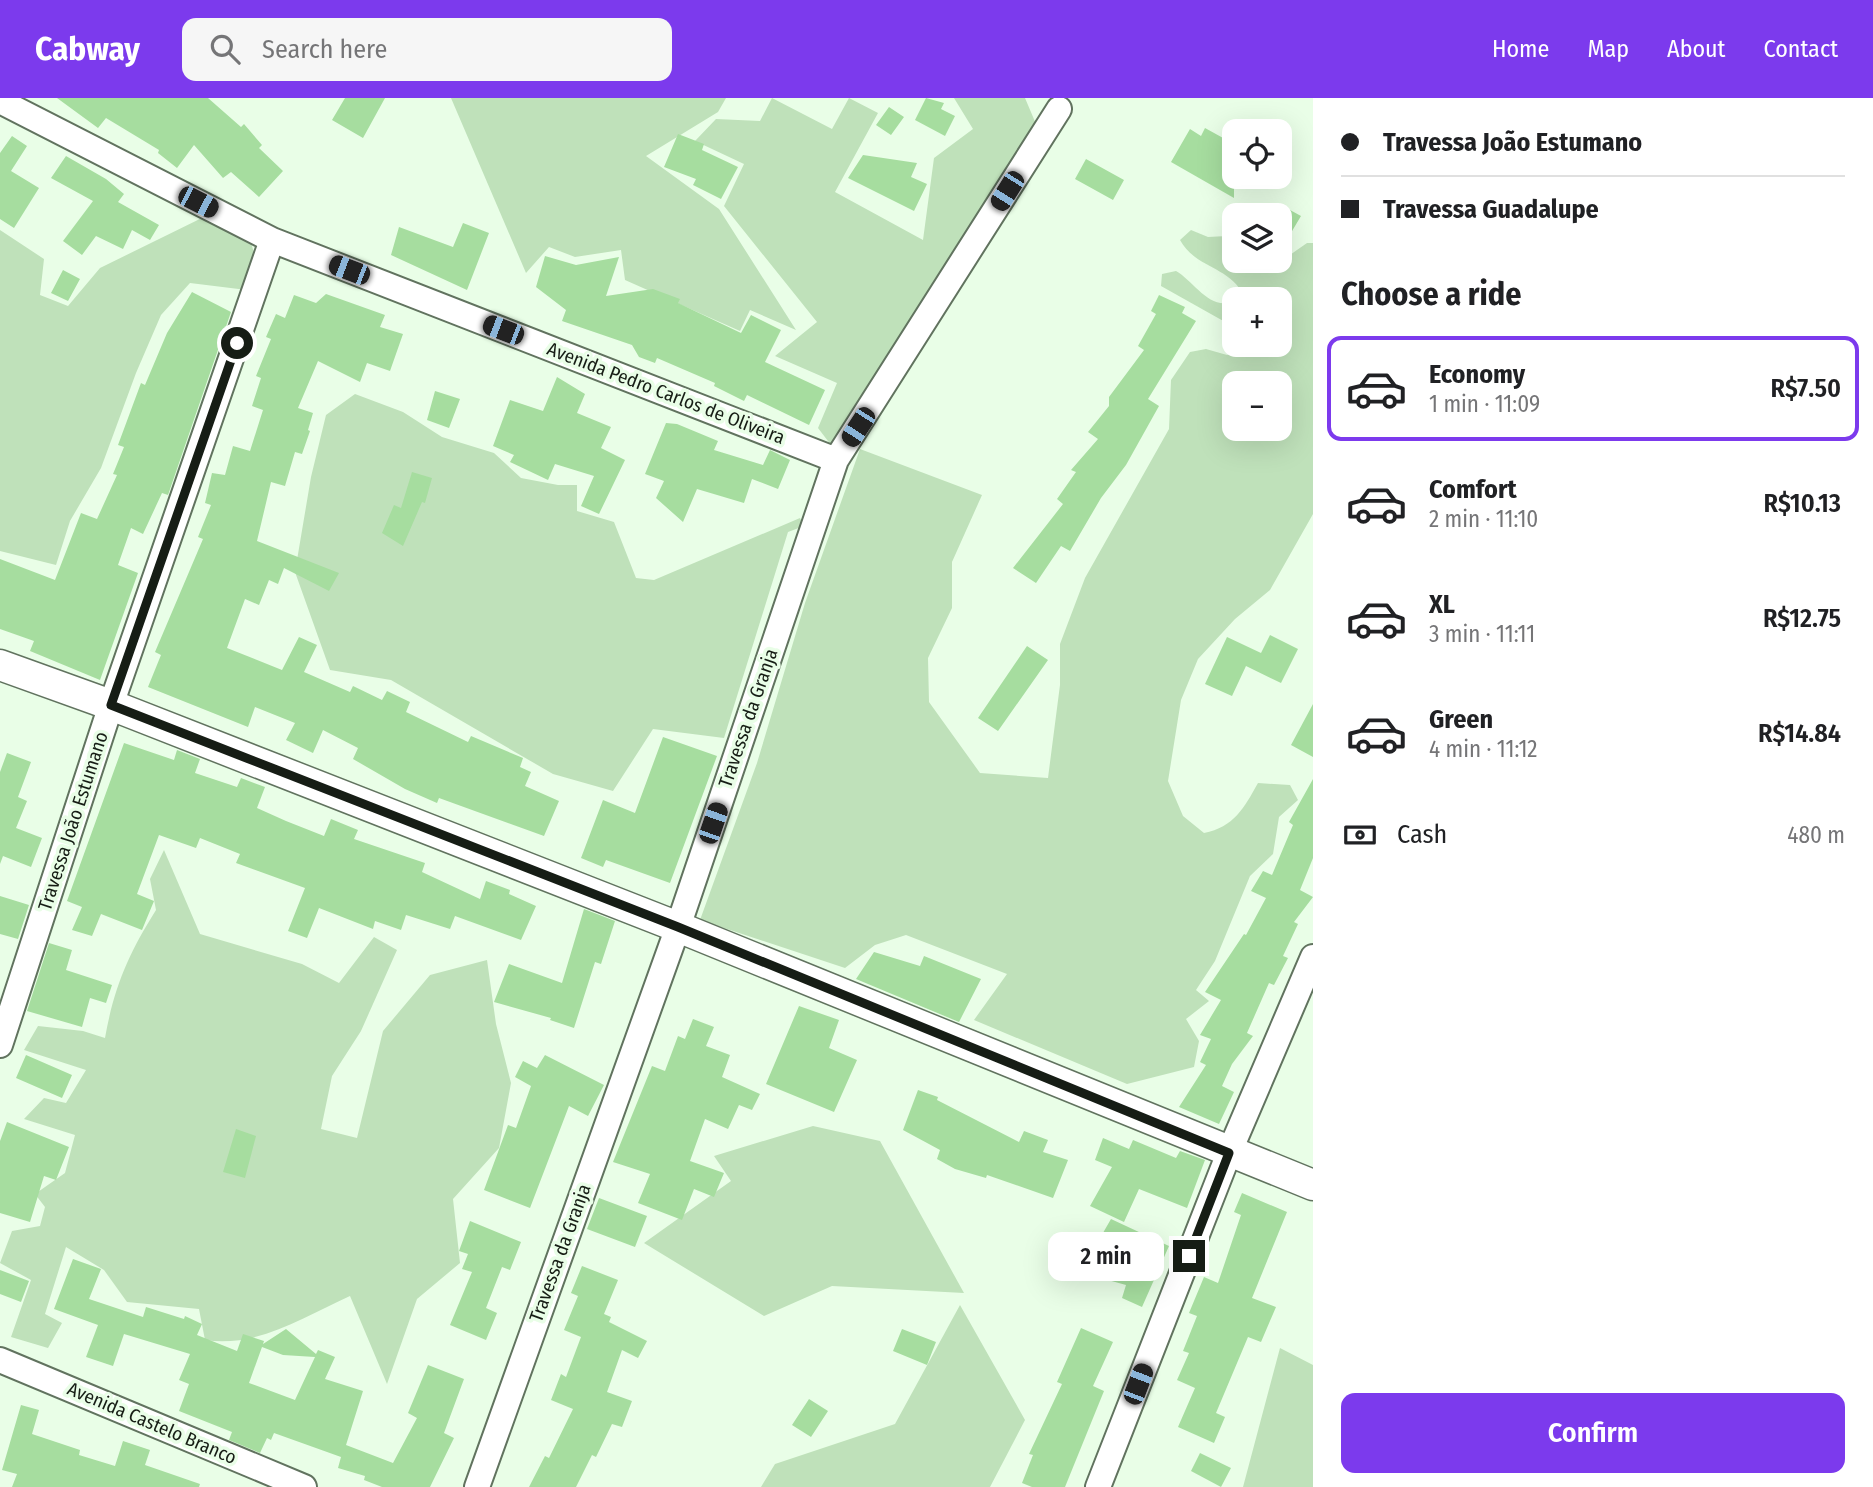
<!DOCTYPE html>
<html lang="en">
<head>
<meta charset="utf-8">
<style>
  body { margin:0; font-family:"Fira Sans Condensed",sans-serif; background:#f6f6f6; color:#202124; height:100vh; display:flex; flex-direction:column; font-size:26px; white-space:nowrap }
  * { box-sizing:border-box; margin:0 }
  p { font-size:23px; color:#757577 }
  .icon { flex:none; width:38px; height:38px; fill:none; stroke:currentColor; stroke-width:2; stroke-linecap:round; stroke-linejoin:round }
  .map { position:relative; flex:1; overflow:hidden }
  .drawer { display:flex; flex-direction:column; background:#fff; width:560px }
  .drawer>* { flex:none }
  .banner { display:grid; align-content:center; height:154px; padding:0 28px; background:#fff }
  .fabs { position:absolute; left:1222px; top:21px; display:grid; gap:14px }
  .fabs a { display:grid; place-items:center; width:70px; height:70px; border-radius:14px; background:#fff; box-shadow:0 7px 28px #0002; font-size:35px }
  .end { position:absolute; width:32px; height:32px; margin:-16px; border:9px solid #161d15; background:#fff; box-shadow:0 0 0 4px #fff }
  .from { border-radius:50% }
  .bubble { position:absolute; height:49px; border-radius:14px; background:#fff; box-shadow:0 7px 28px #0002; font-size:23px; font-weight:600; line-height:49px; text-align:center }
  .car { position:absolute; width:21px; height:42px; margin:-21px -10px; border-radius:9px; box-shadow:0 0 5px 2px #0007; background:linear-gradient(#222 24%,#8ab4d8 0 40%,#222 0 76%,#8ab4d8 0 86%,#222 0) }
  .banner b { display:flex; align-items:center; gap:24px; height:66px; font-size:26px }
  .banner b+b { border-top:2px solid #e0e0e0 }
  .banner i { width:18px; height:18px; background:#202124 }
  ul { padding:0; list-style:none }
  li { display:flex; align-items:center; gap:21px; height:105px; margin:0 14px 10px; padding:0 14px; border:4px solid transparent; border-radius:14px }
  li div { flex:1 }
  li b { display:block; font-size:26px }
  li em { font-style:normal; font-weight:600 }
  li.selected { border-color:#7c3aed }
  li>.icon { width:63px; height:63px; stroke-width:1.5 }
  h2 { padding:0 28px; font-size:32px; line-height:84px }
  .pay { display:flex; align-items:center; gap:18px; height:77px; padding:0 28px; font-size:26px }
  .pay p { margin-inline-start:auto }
  .action { display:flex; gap:14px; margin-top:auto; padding:14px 28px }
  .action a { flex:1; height:80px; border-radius:14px; background:#7c3aed; color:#fff; font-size:28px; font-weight:600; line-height:80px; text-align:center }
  header { display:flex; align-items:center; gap:42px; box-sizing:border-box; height:98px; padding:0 35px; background:#7c3aed; color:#fff }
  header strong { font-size:33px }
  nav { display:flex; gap:38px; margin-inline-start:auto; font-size:24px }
  .search { width:490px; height:63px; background:#f6f6f6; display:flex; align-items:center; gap:18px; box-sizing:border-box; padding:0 24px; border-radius:14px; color:#757577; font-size:26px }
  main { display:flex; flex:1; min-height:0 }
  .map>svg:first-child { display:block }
  .green { fill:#bfe1ba; fill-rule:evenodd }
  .building { fill:#a6dd9f; fill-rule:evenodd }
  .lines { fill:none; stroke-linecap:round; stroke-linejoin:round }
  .minor-casing { stroke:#61735f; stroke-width:28 }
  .tertiary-casing { stroke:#61735f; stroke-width:33 }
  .minor { stroke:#fff; stroke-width:24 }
  .tertiary { stroke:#fff; stroke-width:30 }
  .route { stroke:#161d15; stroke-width:9 }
  .labels { text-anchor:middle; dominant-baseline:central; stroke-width:7; stroke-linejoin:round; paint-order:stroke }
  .street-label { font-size:19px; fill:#161d15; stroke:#e9fee7 }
</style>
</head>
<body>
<header>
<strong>Cabway</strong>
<div class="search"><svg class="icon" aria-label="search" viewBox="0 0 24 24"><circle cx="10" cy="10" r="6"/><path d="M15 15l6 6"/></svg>Search here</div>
<nav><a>Home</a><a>Map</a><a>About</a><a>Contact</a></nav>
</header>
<main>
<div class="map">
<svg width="1313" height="1389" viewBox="0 0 1313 1389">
  <rect width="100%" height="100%" fill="#e9fee7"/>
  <!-- green -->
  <path class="green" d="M451,0h275l-8,14 -72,44 73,53 77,121 -46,-20 -10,21 -115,-51 -4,-30 -46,7 -26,-10 -23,26z
    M772,0l60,31 17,-31 29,15 -43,79 88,48 11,-82 39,-29 -19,-31h71l11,26 -205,321 -13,-17 19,-45 -62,-27 42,-34 -93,-116 20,-42 -49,-23 21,-22 44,2z
    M212,115l36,19 8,28 -1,31 -65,-8 -29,32 -25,58 -35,95 -31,53 -14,44 -56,-14v-321l44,29 -4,36 28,11 32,-38z
    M1234,131v32h45v-5l8,1 20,-14h6v271l-43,76 -35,29 -37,40 -17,41 -13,81 15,35 21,17c30,-6 40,-25 54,-50l32,2 8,15 -19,17 -6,37 -23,22 -35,85 -19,29 13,11 -23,18 13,22 -5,26 -67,17 -153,-64 33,-46 -101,-39 -31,10 -30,23 -145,-48 57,-157 48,-160 55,-154 122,46 -30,67v46l-24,50 1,44 51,71 68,5 12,-93v-41l25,-66 84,-149 2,-49 19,-28 16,-3 21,6 10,-5 1,-5h41v-46h-41l6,-3c-14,-30 -48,-27 -64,-56l11,-10 17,7 19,-1zM1234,285h45v46h-45z
    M1176,173c18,10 34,41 58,30v26l-73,-41 1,-12z
    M355,296l48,18 39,25 52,16 27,25 37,7h19v26l37,11 22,56 18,2 146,-62 4,8 -16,6 -64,206 -71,-9 -40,62 -60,-17 -162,-94 -61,-10 -35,-98 16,-95 15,-62z
    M164,752l36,84 102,30 37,19 35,-46 23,13 -36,81 -29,45 -11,53 36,9 26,-107 47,-56 57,-15 9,64 15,59 -12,65 -46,51 7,64 -43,36 -30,85 -37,-88c-46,21 -93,52 -145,44l-6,-31 -72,-7 -23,-32 -38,-23 -21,67 17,9 -14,25 -37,-11 20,-57 -31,-17 12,-32 28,-5 5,-19 -10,-13 30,-21 10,-38 -51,-16 20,-21 22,5 20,-33 -62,-20 14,-24 45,5 22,7c9,-51 24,-85 51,-128l-6,-31z
    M813,1028l67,15 84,152 -132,-7 -68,30 -120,-73 87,-62 -17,-25z
    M960,1207l65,115 -35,67h-229l14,-23 120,-40z
    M1280,1250l33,17v122h-70z"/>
  <!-- building -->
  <path class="building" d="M57,0h151l33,29 3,-3 18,21 -3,3 24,23 -24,26 -28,-25 -8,6 -29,-33 -17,23 -19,-15 1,-3 -53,-32 -8,10z
    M345,0h40l-22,40 -31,-18z
    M926,0l18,5 -3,6 14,7 -10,20 -30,-16z
    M889,9l15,10 -13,18 -15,-10z
    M1205,30l29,16v54l-63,-36 19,-33 11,7z
    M678,36l26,10 -2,6 36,17 -17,32 -28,-14 3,-6 -32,-12z
    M12,38l15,10 -16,25 28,17 -25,40 -14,-9v-66z
    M863,57l54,8 -6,14 16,7 -13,27 -66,-33z
    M66,58l40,23 18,15 -6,8 41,23 -9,15 -18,-10 -9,19 -27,-13 -14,19 -19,-14 30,-40 -42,-23z
    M1086,61l38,21 -11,20 -38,-21z
    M1279,106l22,12 -22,37z
    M463,125l26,10 -22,57 -76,-35 8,-28 54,20z
    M545,158l31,9 43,-8 -13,39 47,-7 27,10 -2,4 63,30 10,-18 30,15 -16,32 60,28 -16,35 -62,-30 -3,6 -30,-15 1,-3 -58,-25 -2,5 -16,-6 -7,-12 -70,-24 4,-11 -30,-23z
    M63,172l17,9 -12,22 -17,-8z
    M192,194l39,20 -63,183 -6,-2 -19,41 -12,-6 -13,37 20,8 -38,107 -70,-29 4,-10 -34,-12v-70l55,21 26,-67 16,6 20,-44 -4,-1 11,-27 -6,-2 23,-62 4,2 22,-52z
    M326,196l59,21 -5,12 23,7 -13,37 -23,-8 -7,19 -42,-21 -20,47 15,5 -5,17 2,1 -8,23 -7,-2 -10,34 -14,-4 -14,59 82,32 -10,18 -45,-23 -6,16 -9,-4 -10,25 -14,-6 -18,49 55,22 17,-33 18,8 -13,27 46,20 3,-6 29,14 5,-9 23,11 -4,10 62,30 3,-6 52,22 -3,9 11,5 -6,14 34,15 -15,35 -105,-38 -2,5 -32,-14 -52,-30 5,-11 -35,-18 -10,23 -27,-13 9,-17 -40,-16 -7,20 -100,-40 13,-32 -6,-3 48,-113 -5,-2 13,-32 -6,-2 7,-30 13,2 8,-29 17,5 13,-41 -11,-4 9,-28 -5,-2 15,-37 -5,-2 10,-23 9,4 9,-23 22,8z
    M1159,197l26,12 -3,6 14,8 -48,78 11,7 -33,59 -25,33 -31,53 -9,-5 -25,37 -23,-15 50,-64 -6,-5 19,-27 -5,-2 27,-31 -10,-7 21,-26v-9l35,-47 -6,-4 18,-32 -5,-3z
    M557,279l28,17 -8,19 34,14 -10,21 24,12 -26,54 -18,-8 13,-30 -39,-12 -7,16 -38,-18 4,-7 -21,-9 17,-46 33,11z
    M435,293l25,8 -11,29 -22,-8z
    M666,325l11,1 41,17 -4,9 49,15 7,-15 20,10 -12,29 -26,-10 -8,24 -47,-14 -14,33 -27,-24 8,-17 -19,-7z
    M412,374l20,6 -7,25 -3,-1 -19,44 -21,-13 12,-28 7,3z
    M1270,537l28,14 -17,34 -35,-17 -14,30 -27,-12 22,-47 34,16z
    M1027,548l21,14 -50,71 -20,-13z
    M1313,606v53l-22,-12z
    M663,639l54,19 -47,127 -64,-23 -3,7 -22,-9 22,-58 32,13z
    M124,645l50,17 3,-10 23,9 -5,14 42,14 4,-9 24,9 -8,21 29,13 38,15 7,-17 27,11 -4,9 71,24 -3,9 58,27 6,-18 24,9 -1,4 27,12 -15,34 -66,-24 -5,13 -44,-14 -5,15 -26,-9 -2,8 -54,-21 -12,30 -19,-7 17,-43 -69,-25 4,-9 -40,-16 -4,10 -37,-13 -22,59 17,7 -12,29 -41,-16 -9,22 -20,-6 10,-23 -15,-6z
    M7,655l24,9 -13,35 9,4 -11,27 26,10 -11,29 -28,-11 -3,8v-92z
    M1313,681v79l-13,32 13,7 -19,25 4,2 -15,32 5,2 -14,27 -5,-2 -22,50 6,3 -21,28 -10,22 12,6 -15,32 -40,-17 27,-42 -6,-3 11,-23 -11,-4 21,-35 -16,-8 39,-58 2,1 20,-37 -15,-7 12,-20 9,4 21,-50 -4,-3z
    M0,798l29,9 -11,34 -18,-5z
    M584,811l31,12 -14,43 -6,-2 -21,66 -24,-8 1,-2 -57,-16 15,-38 53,19z
    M49,845l23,7 -6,20 46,15 -6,18 -16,-5 -8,29 -55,-16z
    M874,854l46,14 4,-10 57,23 -22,43 -103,-43z
    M799,908l40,14 -10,28 28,12 -23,52 -68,-28z
    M693,921l21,8 -8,19 24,9 -8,22 38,17 -8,16 -13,-5 -11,24 -23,-10 -15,42 34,12 -10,24 -20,-8 -12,31 -44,-17 12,-29 -37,-12 39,-96 13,5 13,-35 7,3z
    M26,957l46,20 -10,23 -46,-20z
    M545,957l59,30 -16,31 -19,-10 -39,102 -46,-18 24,-65 8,3 15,-42 -16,-9 8,-16 14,7z
    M918,992l20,7 -1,3 82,42 5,-11 24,9 -5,12 25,8 -15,38 -66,-23 -1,3 -31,-9 -18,-10 3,-9 -37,-20z
    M7,1024l62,25 -13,33 -12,-4 -14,46 -30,-9v-72z
    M236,1031l20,7 -11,42 -22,-6z
    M1103,1040l26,11 4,-9 43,18 4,-7 25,9 -18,48 -48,-19 -15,33 -34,-16 22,-39 -17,-7z
    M1242,1095l45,19 -35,86 24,9 -15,35 -13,-5 -32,76 9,4 -11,26 -36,-16 17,-39 -18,-8 12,-27 -6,-2 14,-35 -8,-3 15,-36 14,6 23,-68 -7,-3z
    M599,1100l48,18 -12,31 -48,-18z
    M1111,1121l58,27 -27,61 -20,-9 4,-13 -29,-8 11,-27 -12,-5z
    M470,1123l51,21 -11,28 -8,-3 -16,41 11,5 -11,27 -36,-15 22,-53 -10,-3 6,-15 -9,-3z
    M73,1161l28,10 -12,30 54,18 3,-10 38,12 1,-3 17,8 -5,11 40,16 6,-17 21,7 -1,3 23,-15 30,25 2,-4 17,7 -10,22 38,12 -17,54 47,18 24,-45 -9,-5 20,-48 36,14 -20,54 10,5 -24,49h-48l-18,-7 1,-4 -27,-8 3,-11 -67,-24 -3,7 -4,-2 -7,15 -31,-13 3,-8 -53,-21 10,-27 -10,-4 11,-26 -66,-20 -11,32 -27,-9 12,-32 -44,-16zM262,1249l21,8 32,2 -20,43 -46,-17z
    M582,1168l36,14 -14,34 7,3 -2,5 38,19 -9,17 -16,-8 -15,42 25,9 -10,26 -10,-3 -16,33 -4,-2 -16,32h-47l16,-31 4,2 24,-49 -22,-9 10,-26 5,3 15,-40 -17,-7 14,-34 -7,-3z
    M0,1172l29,11 -8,21 -21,-8z
    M1081,1230l32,14 -20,44 11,5 -39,96h-33l-10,-4 11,-28 -4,-1 33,-70 -5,-2z
    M902,1231l34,13 -9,23 -34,-14z
    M809,1301l19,12 -17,26 -19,-12z
    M21,1307l18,5 -7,24 48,16 -1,5 36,11 8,-25 27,9 -5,15 55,19 -1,3h-187l5,-13 -15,-4z
    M1200,1355l31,15 -10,19 -30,-16z"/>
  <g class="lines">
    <defs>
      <path id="minor" d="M0,3l272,139 564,220
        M0,947l111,-340 161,-465
        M0,1262l304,127
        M477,1389l201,-560 158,-467 223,-351
        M1098,1389l131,-334 84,-196"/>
      <path id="tertiary" d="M0,567l111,40 567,222 635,258"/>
    </defs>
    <!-- minor casing -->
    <use href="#minor" class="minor-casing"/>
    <!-- tertiary casing -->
    <use href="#tertiary" class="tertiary-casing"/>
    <!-- minor -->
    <use href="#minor" class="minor"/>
    <!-- tertiary -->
    <use href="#tertiary" class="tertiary"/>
  </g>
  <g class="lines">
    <!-- route -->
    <path class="route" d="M237,245l-126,362 567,222 551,226 -40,103"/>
  </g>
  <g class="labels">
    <!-- street labels -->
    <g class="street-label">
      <text transform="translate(666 295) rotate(21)">Avenida Pedro Carlos de Oliveira</text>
      <text transform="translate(748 620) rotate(-71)">Travessa da Granja</text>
      <text transform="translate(73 723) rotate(-72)">Travessa João Estumano</text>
      <text transform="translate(560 1155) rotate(-70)">Travessa da Granja</text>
      <text transform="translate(152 1325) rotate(23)">Avenida Castelo Branco</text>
    </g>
  </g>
</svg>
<div class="fabs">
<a><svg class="icon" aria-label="locate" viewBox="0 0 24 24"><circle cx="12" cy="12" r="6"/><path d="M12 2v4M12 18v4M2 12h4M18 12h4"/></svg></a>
<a><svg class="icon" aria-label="layers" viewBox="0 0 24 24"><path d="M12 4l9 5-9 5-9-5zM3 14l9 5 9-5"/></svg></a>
<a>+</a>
<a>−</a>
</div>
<i class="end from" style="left:237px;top:245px"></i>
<i class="end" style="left:1189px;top:1158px"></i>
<div class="bubble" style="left:1048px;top:1134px;width:116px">2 min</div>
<i class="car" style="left:1007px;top:93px;rotate:212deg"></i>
<i class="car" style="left:198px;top:104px;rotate:117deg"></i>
<i class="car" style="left:349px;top:172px;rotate:291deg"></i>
<i class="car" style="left:503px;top:232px;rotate:291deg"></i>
<i class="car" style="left:858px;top:329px;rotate:213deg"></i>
<i class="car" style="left:713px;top:725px;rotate:19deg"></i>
<i class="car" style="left:1138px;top:1286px;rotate:21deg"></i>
</div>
<section class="drawer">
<div class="banner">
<b><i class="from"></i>Travessa João Estumano</b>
<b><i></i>Travessa Guadalupe</b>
</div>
<h2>Choose a ride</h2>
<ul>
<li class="selected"><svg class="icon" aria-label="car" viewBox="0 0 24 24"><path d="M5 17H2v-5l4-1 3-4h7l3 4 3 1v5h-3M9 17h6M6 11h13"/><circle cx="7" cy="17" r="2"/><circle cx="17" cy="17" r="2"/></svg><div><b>Economy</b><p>1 min · 11:09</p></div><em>R$7.50</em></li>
<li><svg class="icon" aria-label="car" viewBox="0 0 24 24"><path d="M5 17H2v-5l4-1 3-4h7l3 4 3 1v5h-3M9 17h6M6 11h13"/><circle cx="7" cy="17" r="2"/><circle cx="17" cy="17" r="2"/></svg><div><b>Comfort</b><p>2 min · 11:10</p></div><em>R$10.13</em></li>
<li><svg class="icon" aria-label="car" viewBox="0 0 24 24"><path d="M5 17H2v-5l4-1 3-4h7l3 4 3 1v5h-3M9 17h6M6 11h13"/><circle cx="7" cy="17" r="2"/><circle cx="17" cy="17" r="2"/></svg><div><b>XL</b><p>3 min · 11:11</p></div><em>R$12.75</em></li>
<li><svg class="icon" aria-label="car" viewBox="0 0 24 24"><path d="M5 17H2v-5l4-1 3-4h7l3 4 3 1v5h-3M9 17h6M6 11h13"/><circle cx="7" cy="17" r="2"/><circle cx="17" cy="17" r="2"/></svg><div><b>Green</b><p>4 min · 11:12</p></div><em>R$14.84</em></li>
</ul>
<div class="pay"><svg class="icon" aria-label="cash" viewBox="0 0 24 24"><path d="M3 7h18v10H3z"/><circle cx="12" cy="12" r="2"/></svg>Cash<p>480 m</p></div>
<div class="action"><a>Confirm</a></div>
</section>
</main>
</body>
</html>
